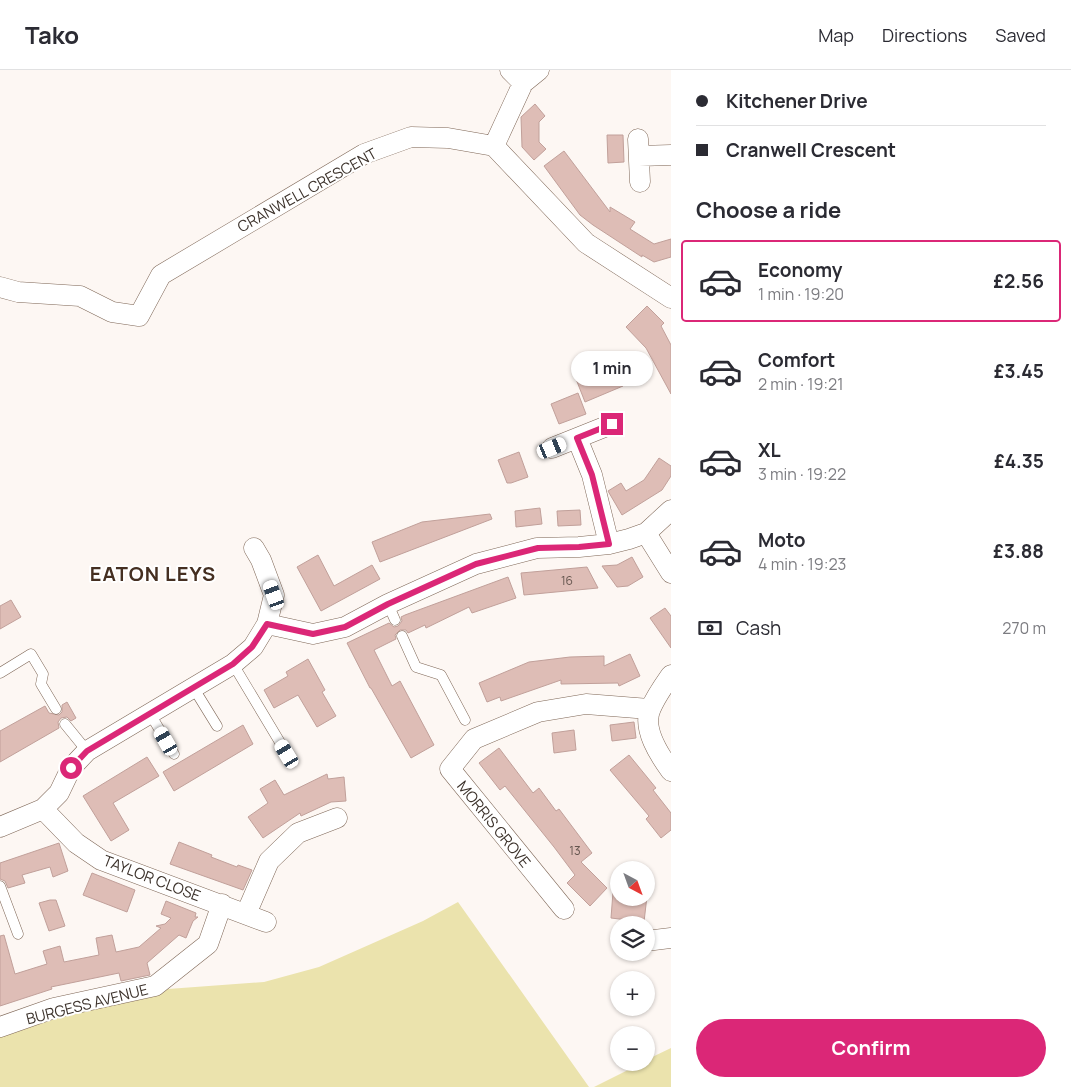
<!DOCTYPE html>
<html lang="en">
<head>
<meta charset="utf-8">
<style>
  body { margin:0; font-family:Manrope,sans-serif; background:#f7f7f7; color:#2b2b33; height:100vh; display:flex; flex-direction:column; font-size:19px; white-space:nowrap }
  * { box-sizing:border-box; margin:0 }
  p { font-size:16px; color:#7c7c81 }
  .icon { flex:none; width:28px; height:28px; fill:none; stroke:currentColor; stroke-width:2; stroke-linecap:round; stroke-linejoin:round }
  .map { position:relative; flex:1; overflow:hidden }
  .side { display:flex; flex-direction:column; background:#fff; width:400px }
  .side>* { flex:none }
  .banner { display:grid; align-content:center; height:110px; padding:0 25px; background:#fff }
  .needle { width:32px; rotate:139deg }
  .fabs { position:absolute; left:610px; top:791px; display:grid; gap:10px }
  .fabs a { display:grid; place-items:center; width:45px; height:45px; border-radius:50%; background:#fff; box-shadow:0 1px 4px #0004; font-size:25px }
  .end { position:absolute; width:22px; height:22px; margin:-11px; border:6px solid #db2777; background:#fff; box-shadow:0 0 0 2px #fff }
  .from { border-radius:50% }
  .bubble { position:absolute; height:35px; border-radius:18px; background:#fff; box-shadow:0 1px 4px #0004; font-size:16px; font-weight:700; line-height:35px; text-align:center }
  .car { position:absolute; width:15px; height:30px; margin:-15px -8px; border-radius:6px; box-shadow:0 0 4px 1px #0007; background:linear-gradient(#fff 24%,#345 0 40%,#fff 0 76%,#345 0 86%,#fff 0) }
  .banner b { display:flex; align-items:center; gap:18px; height:48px; font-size:19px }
  .banner b+b { border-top:1px solid #e1e1e2 }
  .banner i { width:12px; height:12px; background:#2b2b33 }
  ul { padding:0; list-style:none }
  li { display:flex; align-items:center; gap:15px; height:82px; margin:0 10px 8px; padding:0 15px; border:2px solid transparent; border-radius:5px }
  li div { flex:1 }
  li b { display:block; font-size:19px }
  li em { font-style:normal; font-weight:700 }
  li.selected { border-color:#db2777 }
  li>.icon { width:45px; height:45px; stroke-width:1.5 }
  h2 { padding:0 25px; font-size:22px; line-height:60px }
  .pay { display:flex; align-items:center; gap:12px; height:55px; padding:0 25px; font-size:19px }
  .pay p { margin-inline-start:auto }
  .cta { display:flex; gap:10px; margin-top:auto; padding:10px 25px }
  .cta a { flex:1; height:58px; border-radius:30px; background:#db2777; color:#fff; font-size:20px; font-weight:700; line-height:58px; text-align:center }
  header { display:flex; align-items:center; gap:30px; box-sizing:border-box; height:70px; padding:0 25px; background:#fff; border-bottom:1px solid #e1e1e2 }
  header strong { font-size:24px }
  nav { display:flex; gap:28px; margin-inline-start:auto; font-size:18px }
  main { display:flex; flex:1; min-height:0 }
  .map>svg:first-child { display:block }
  .green { fill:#ebe3ad }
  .building { fill:#debdb6; stroke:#c1a09a }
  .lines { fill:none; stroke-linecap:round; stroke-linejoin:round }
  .lane-casing { stroke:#7f6757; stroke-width:11 }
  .street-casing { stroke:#7f6757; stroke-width:21 }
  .lane { stroke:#fff; stroke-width:10 }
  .street { stroke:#fff; stroke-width:20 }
  .route { stroke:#db2777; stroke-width:6 }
  .labels { text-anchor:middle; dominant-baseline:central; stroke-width:4; stroke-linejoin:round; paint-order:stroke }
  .number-label { font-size:12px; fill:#64554e }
  .street-label { font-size:15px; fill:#3c322b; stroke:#fff }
  .district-label { font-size:20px; font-weight:bold; letter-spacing:1px; fill:#452f21; stroke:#fff }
</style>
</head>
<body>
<header>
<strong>Tako</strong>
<nav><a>Map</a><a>Directions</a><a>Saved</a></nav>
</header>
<main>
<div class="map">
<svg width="671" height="1017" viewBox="0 0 671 1017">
  <rect width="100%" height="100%" fill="#fdf7f3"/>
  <!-- green -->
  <path class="green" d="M458,832l131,185h-589v-52l67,-22 101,-24 96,-7 55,-15 104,-46z
    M671,978v39h-77l48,-24 4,-1v-2z"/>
  <!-- building -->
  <path class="building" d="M535,34l10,12 -6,6v20l7,7 -12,11 -12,-13 -1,-30z
    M607,65h16l1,27 -16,1z
    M564,81l46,61v-5l25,15 -5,7 24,15 17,-5v18l-17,5 -12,-7v2l-49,-32 -13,-10 -36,-49z
    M647,236l17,17 -3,3 10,19v49l-25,-46 -20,-21z
    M615,293l8,23 -38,16 -9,-23z
    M578,323l8,21 -27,10 -8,-20z
    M519,382l9,25 -17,6h-4l-9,-23z
    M659,388l12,8v10l-9,14 -40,25 -14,-24 13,-8 5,8 18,-11z
    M540,438l2,16 -26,3 -1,-16z
    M580,440l1,15 -23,1 -1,-15z
    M490,444l2,5 -112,43 -8,-20 50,-20z
    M318,485l16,31 38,-21 8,14 -59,32 -24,-44z
    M632,487l11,20 -15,9 -11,1 -15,-21 15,-1z
    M587,497l11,21 -74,7 -3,-22z
    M508,507l8,21 -44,15 -3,-6 -43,21 -1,-3 -17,8 -2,-3h-6l-5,5 1,4 -22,11 18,36 8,-5 34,64 -23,13 -40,-70h-1l-23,-45 42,-20 5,4 4,-1 4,-5 -1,-4 4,-2z
    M11,530l10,17 -21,12v-23z
    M665,538l6,8v32l-21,-30z
    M630,584l10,22 -21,10 -1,-3 -57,1v-4l-60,21 -1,-4 -13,5 -8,-19 50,-21 41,-5 34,-1v10z
    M308,589l17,31 -3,2 14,24 -19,11 -19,-32 -24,13 -10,-18 24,-14 -2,-4z
    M67,632l9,16 -5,3 -4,-4 -6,1 -3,4 1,6 -59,34v-31l45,-25 4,7 10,2 3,-3v-7z
    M634,652l2,16 -24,3 -2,-16z
    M243,655l10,19 -79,47 -11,-19z
    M574,660l2,20 -22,3 -2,-20z
    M499,678l34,45 6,-5 17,23 3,-2 33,44 -11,9 26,26 -17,18 -23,-23 8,-8 -21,-28 -49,-61 -5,4 -21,-27z
    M629,685l27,33 -3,2 18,23v17l-10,8 -15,-19 3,-3 -39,-46z
    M147,687l12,19 -46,27 16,27 -18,11 -28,-45z
    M327,704l1,5 16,-2 2,24 -15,1 -30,14 -1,-3 -37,25 -15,-21 20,-14 -8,-14 15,-9 9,15z
    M179,772l33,13 -1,2 26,10 1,-2 14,5 -9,20 -73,-26z
    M59,773l9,28 -15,6 -3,-10 -28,8 3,8 -17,5 -3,-7 -5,-2v-16z
    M92,803l43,17 -8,22 -44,-17z
    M613,822l6,1v5h27l1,-2 -3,26 -33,-4z
    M50,830h6l9,26 -16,5 -10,-28z
    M166,831l30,12 -1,4h3l-5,4 -7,17 -7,-3 -32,28 3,12 -29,6 -2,-8 -68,14 1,2 -52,17v-70l4,-1 11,39 32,-10 -4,-13 17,-5 4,16 35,-7 -3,-17 16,-3 4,17 23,-5 22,-19 -5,-2 9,-2 6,-6 -10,-4z"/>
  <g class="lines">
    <defs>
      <path id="lane" d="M388,534l7,16
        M402,566l14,31 25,8 24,45
        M233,594l54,90
        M0,603l31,-19 12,20 -2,10 15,25
        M193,617l24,39
        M149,642l25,42
        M65,654l22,27
        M0,816l18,48"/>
      <path id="street" d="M510,0l13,13
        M638,69l2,43
        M494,76l29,-63 16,-13
        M639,86l32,-1
        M0,217l18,5 62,4 32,16 27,4 22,-41 203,-121 47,-17 37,1 46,8 92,97 85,55
        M577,368l15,37 17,69
        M552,378l60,-24
        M646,463l25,40
        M267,554l46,10 32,-7 43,-23 88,-40 61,-16 42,-1 30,-3 20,-5 17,-6 25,-23
        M671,605c-7,10 -15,21 -20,33 -10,20 9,48 20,63
        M43,739l33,34 25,17 165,62
        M0,757l43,-18 16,-16 12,-25 16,-17 146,-87 20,-17 14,-23 7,-29 -13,-35 -7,-12
        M564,839l-114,-140 24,-30 64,-27 48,-8 63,5
        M246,844l23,-53 29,-28 39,-15
        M646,871l25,-3
        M0,957l54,-19 101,-22 53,-42 14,-40"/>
    </defs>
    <!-- lane casing -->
    <use href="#lane" class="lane-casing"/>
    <!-- street casing -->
    <use href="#street" class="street-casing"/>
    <!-- lane -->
    <use href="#lane" class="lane"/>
    <!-- street -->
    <use href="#street" class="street"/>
  </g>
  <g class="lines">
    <!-- route -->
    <path class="route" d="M71,698l16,-17 146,-87 19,-17 15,-23 46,10 32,-7 43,-23 88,-40 62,-16 41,-1 30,-3 -17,-69 -15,-37 35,-14"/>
  </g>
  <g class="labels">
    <!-- number labels -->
    <g class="number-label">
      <text x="567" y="510">16</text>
      <text x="575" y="780">13</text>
    </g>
    <!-- street labels -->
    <g class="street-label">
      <text transform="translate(307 120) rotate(-29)">CRANWELL CRESCENT</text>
      <text transform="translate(494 754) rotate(51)">MORRIS GROVE</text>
      <text transform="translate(152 808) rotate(21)">TAYLOR CLOSE</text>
      <text transform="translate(87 934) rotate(-14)">BURGESS AVENUE</text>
    </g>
    <!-- district labels -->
    <g class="district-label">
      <text x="153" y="503">EATON LEYS</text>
    </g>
  </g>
</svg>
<div class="fabs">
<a><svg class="needle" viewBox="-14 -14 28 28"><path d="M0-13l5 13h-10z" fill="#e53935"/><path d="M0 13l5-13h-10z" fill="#7c7c81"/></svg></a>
<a><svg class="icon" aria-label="layers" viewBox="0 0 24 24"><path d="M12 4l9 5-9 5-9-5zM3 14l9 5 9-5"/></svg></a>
<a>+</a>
<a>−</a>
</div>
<i class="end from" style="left:71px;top:698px"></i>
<i class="end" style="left:612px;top:354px"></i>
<div class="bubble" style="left:571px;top:281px;width:82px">1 min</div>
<i class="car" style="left:552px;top:378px;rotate:68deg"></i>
<i class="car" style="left:274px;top:525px;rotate:340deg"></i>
<i class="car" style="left:166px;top:671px;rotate:330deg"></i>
<i class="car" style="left:287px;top:684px;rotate:329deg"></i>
</div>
<section class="side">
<div class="banner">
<b><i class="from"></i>Kitchener Drive</b>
<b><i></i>Cranwell Crescent</b>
</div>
<h2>Choose a ride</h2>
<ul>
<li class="selected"><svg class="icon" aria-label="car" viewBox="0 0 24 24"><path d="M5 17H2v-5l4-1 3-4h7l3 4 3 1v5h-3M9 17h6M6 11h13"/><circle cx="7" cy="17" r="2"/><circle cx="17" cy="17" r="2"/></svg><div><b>Economy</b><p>1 min · 19:20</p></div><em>£2.56</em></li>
<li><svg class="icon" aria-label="car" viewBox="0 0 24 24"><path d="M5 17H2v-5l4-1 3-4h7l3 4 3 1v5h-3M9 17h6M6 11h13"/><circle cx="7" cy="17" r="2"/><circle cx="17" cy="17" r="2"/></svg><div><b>Comfort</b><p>2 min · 19:21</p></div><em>£3.45</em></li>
<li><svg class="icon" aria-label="car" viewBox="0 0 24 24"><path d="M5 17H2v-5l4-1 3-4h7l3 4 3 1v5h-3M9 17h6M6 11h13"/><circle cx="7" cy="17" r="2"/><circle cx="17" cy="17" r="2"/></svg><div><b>XL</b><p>3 min · 19:22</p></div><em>£4.35</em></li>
<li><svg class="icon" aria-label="car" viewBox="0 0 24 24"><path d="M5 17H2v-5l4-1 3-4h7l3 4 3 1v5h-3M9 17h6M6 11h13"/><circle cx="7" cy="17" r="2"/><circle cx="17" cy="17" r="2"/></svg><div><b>Moto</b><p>4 min · 19:23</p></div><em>£3.88</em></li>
</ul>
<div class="pay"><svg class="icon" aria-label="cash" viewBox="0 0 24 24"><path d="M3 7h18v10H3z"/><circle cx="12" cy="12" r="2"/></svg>Cash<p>270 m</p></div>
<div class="cta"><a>Confirm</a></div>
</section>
</main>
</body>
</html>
